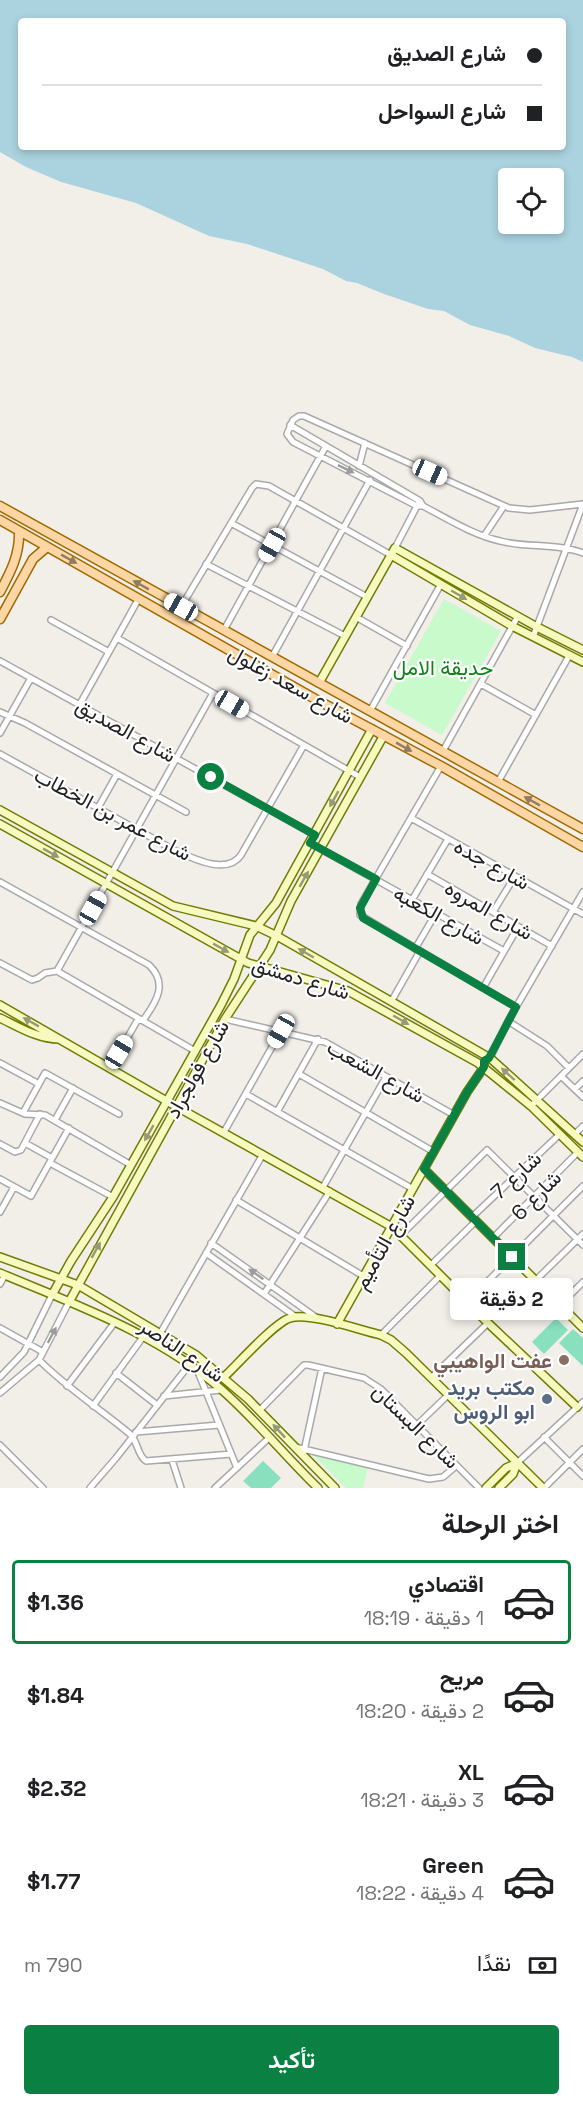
<!DOCTYPE html>
<html lang="ar">
<head>
<meta charset="utf-8">
<style>
  body { margin:0; font-family:"Space Grotesk",Vazirmatn,sans-serif; background:#f2f2f2; color:#202124; direction:rtl; height:100vh; display:flex; flex-direction:column; font-size:22px; white-space:nowrap }
  * { box-sizing:border-box; margin:0 }
  p { font-size:20px; color:#757577 }
  .icon { flex:none; width:33px; height:33px; fill:none; stroke:currentColor; stroke-width:2; stroke-linecap:round; stroke-linejoin:round }
  .map { position:relative; height:1488px; overflow:hidden; direction:ltr }
  .side { display:flex; flex-direction:column; background:#fff; flex:1 }
  .side>* { flex:none }
  .banner { position:absolute; left:18px; top:18px; width:548px; height:132px; border-radius:6px; box-shadow:0 3px 9px #0003; direction:rtl; display:grid; align-content:center; height:132px; padding:0 24px; background:#fff }
  .controls { position:absolute; left:498px; top:168px; display:grid; gap:12px }
  .controls a { display:grid; place-items:center; width:66px; height:66px; border-radius:6px; background:#fff; box-shadow:0 3px 9px #0003; font-size:30px }
  .end { position:absolute; width:27px; height:27px; margin:-14px; border:8px solid #0b8043; background:#fff; box-shadow:0 0 0 3px #fff }
  .from { border-radius:50% }
  .bubble { position:absolute; height:42px; border-radius:6px; background:#fff; box-shadow:0 3px 9px #0003; font-size:20px; font-weight:600; line-height:42px; text-align:center; direction:rtl }
  .car { position:absolute; width:18px; height:36px; margin:-18px -9px; border-radius:8px; box-shadow:0 0 4px 2px #0007; background:linear-gradient(#fff 24%,#345 0 40%,#fff 0 76%,#345 0 86%,#fff 0) }
  .banner b { display:flex; align-items:center; gap:21px; height:57px; font-size:22px }
  .banner b+b { border-top:2px solid #e0e0e0 }
  .banner i { width:15px; height:15px; background:#202124 }
  ul { padding:0; list-style:none }
  li { display:flex; align-items:center; gap:18px; height:84px; margin:0 12px 9px; padding:0 12px; border:3px solid transparent; border-radius:6px }
  li div { flex:1 }
  li b { display:block; font-size:22px }
  li em { font-style:normal; font-weight:600 }
  li.current { border-color:#0b8043 }
  li>.icon { width:54px; height:54px; stroke-width:1.5 }
  h2 { padding:0 24px; font-size:27px; line-height:72px }
  .pay { display:flex; align-items:center; gap:15px; height:66px; padding:0 24px; font-size:22px }
  .pay p { margin-inline-start:auto }
  .primary-button { display:flex; gap:12px; margin-top:auto; padding:12px 24px }
  .primary-button a { flex:1; height:69px; border-radius:6px; background:#0b8043; color:#fff; font-size:24px; font-weight:600; line-height:69px; text-align:center }
  .map>svg:first-child { display:block }
  .park { fill:#c8facc }
  .pitch { fill:#88e0be }
  .water { fill:#aad3df; fill-rule:evenodd }
  .lines { fill:none; stroke-linecap:round; stroke-linejoin:round }
  .street-casing { stroke:#a9a9a9; stroke-width:8 }
  .secondary-casing { stroke:#707d05; stroke-width:10 }
  .primary-casing { stroke:#a06b00; stroke-width:11 }
  .street { stroke:#fff; stroke-width:5 }
  .secondary { stroke:#f7fabf; stroke-width:7 }
  .primary { stroke:#fcd6a4; stroke-width:8 }
  .oneway { fill:#9c9c9c }
  .oneway2 { fill:#8f7c63 }
  .oneway3 { fill:#979978 }
  .route { stroke:#0b8043; stroke-width:8 }
  .education-dot { fill:#8d6e63; stroke:#fff; stroke-width:2 }
  .service-dot { fill:#5c6f8a; stroke:#fff; stroke-width:2 }
  .labels { text-anchor:middle; dominant-baseline:central; stroke-width:4.5; stroke-linejoin:round; paint-order:stroke }
  .park-label { font-size:21px; fill:#0c8416; stroke:#fff }
  .street-label { font-size:21px; fill:#222; stroke:#fff }
  .education-label { font-size:21px; font-weight:bold; fill:#785e54; stroke:#fff; text-anchor:end }
  .service-label { font-size:21px; font-weight:bold; fill:#4e5e75; stroke:#fff; text-anchor:end }
</style>
</head>
<body>
<div class="map">
<svg width="583" height="1488" viewBox="0 0 583 1488">
  <rect width="100%" height="100%" fill="#f2efe9"/>
  <!-- park -->
  <path class="park" d="M444,599l57,32 -59,104 -57,-32z
    M311,1453l57,14 -5,21h-17z"/>
  <!-- pitch -->
  <path class="pitch" d="M556,1318l12,12 -24,24 -12,-12z
    M573,1329l10,9v28l-24,-23z
    M263,1461l18,17 -10,10h-20l-8,-7z"/>
  <!-- water -->
  <path class="water" d="M0,0h583v362l-11,-5 -37,-9 -26,-12 -39,-11 -26,-14 -16,-2 -44,-15 -27,-11 -11,-2 -23,-12 -76,-25 -38,-8 -73,-33 -75,-21 -35,-15 -26,-15zM21,21h541v126h-541zM508,178h46v46h-46z"/>
  <g class="lines">
    <defs>
      <path id="street" d="M290,425l130,76 3,5c25,13 50,29 77,35 27,7 56,2 83,12
        M359,466l6,-23
        M423,506h-6l-124,-64 -6,-8 6,-14 6,-4h5l205,92 21,2 53,-6
        M231,523l136,74
        M484,536l20,-30
        M395,548l23,-44
        M206,564l139,72
        M181,607l71,-119 4,-4 13,2 122,69
        M356,617l51,29
        M51,620l58,32
        M224,630l102,-184
        M533,637l50,-133
        M117,638l243,139
        M272,657l98,-177
        M0,661l315,174
        M481,684l55,31
        M80,704l59,-106
        M370,711l71,-127
        M0,712l25,11 161,89
        M0,733l31,-55
        M443,751l75,-135
        M0,754l174,96c18,8 53,26 67,5l63,-110
        M441,766l-80,138 -1,11 60,36 96,56
        M498,782l71,-126
        M98,808l19,-34
        M411,818l172,96
        M310,843l194,108
        M427,874l125,72
        M0,882l149,83c19,18 8,36 -5,54l-7,2 -27,47
        M412,900l36,-61
        M493,912l22,-36
        M415,949l21,-36
        M0,963l32,17 6,-2 7,-5 12,-2 156,-278
        M57,971l138,80
        M483,988l35,-61
        M391,1002l29,-51
        M225,1019l100,23 129,73
        M508,1021l39,25 22,22
        M490,1058l18,-37 75,-129
        M0,1063l39,21
        M299,1074l135,78
        M561,1076l22,21
        M575,1089l8,-8
        M246,1094l167,95
        M0,1103l25,11 20,1 86,50
        M531,1106l52,-52
        M277,1112l41,-73
        M23,1113l22,-40 74,41
        M55,1120l18,-32
        M224,1132l57,-101
        M575,1134l8,-8
        M25,1143l27,15
        M0,1144l15,8 6,-2 19,-36
        M50,1163l63,34
        M0,1179l31,17 38,-68
        M323,1187l63,-110
        M236,1200l129,77
        M0,1212l14,-25
        M472,1217l88,-83
        M401,1235l86,-85 96,95
        M493,1238l85,-86
        M211,1243l106,75
        M206,1253l90,64
        M431,1265l45,-44
        M536,1280l47,-46
        M0,1284l5,-9
        M264,1294l66,-103
        M467,1302l116,-116
        M560,1305l23,-23
        M0,1328l43,24
        M161,1332l102,-178
        M381,1335l60,-60
        M39,1360c28,28 61,49 91,74 8,7 7,21 16,27l85,-7
        M198,1372l39,96
        M116,1373l41,32
        M0,1377l24,-25 28,-57
        M431,1378l57,-55
        M67,1386l48,-64
        M0,1393l39,-33 30,-58
        M164,1396l57,-6
        M93,1406l50,-69
        M259,1411l45,-46h4l56,13 17,11 98,99
        M417,1425l31,-30
        M136,1432l83,-7
        M544,1437l39,39
        M0,1445l43,43
        M295,1447l134,32 14,-2 13,-11
        M304,1451l18,-83
        M172,1460l9,28
        M517,1463l66,-61
        M90,1488l26,-30 73,-93
        M215,1488l55,-51
        M544,1488l39,-39"/>
      <path id="secondary" d="M391,555l121,71 71,36
        M319,683l76,-135 142,79 46,23
        M0,810l173,96 83,20 21,10 213,122 93,84
        M0,824l248,139 100,28 130,72 53,43 52,51
        M0,1005l177,102 215,120 96,96 89,84
        M0,1018c19,9 38,21 59,21
        M424,1169l159,159
        M0,1257l78,28 118,70 52,44 87,89
        M0,1273c76,32 159,61 222,117 34,30 63,66 96,98
        M52,1295l19,-34 42,-64 108,-192 13,-26 16,-44 26,-32 96,-174
        M69,1302l156,-283 45,-69 21,-49 93,-166
        M337,1324l130,-232 17,-25v-4
        M224,1377c14,-13 50,-54 66,-59 20,-6 69,12 91,17l10,5 15,13 137,135
        M486,1488l20,-20 11,-5
        M499,1488l14,-14 4,-11"/>
      <path id="primary" d="M0,506l583,323
        M0,520l317,180 124,66 142,81
        M0,592c11,-21 20,-38 19,-61
        M0,619l33,-60 14,-12"/>
    </defs>
    <!-- street casing -->
    <use href="#street" class="street-casing"/>
    <!-- secondary casing -->
    <use href="#secondary" class="secondary-casing"/>
    <!-- primary casing -->
    <use href="#primary" class="primary-casing"/>
    <!-- street -->
    <use href="#street" class="street"/>
    <!-- secondary -->
    <use href="#secondary" class="secondary"/>
    <!-- primary -->
    <use href="#primary" class="primary"/>
  </g>
  <!-- one-way arrows -->
  <defs><path id="oneway-solid" d="M-6-.8H1V-3.2L6.5 0L1 3.2V.8H-6Z" transform="scale(1.5)"/></defs>
  <g class="oneway">
    <use href="#oneway-solid" transform="translate(346 469) rotate(26)"/>
    <use href="#oneway-solid" transform="translate(256 1274) rotate(-145)"/>
    <use href="#oneway-solid" transform="translate(52 1335) rotate(-62)"/>
  </g>
  <g class="oneway2">
    <use href="#oneway-solid" transform="translate(69 559) rotate(29)"/>
    <use href="#oneway-solid" transform="translate(141 585) rotate(-151)"/>
    <use href="#oneway-solid" transform="translate(404 747) rotate(29)"/>
    <use href="#oneway-solid" transform="translate(532 801) rotate(-151)"/>
  </g>
  <g class="oneway3">
    <use href="#oneway-solid" transform="translate(459 595) rotate(30)"/>
    <use href="#oneway-solid" transform="translate(334 799) rotate(119)"/>
    <use href="#oneway-solid" transform="translate(51 853) rotate(29)"/>
    <use href="#oneway-solid" transform="translate(304 879) rotate(-60)"/>
    <use href="#oneway-solid" transform="translate(221 948) rotate(29)"/>
    <use href="#oneway-solid" transform="translate(306 953) rotate(-150)"/>
    <use href="#oneway-solid" transform="translate(401 1020) rotate(30)"/>
    <use href="#oneway-solid" transform="translate(31 1022) rotate(-151)"/>
    <use href="#oneway-solid" transform="translate(508 1074) rotate(-138)"/>
    <use href="#oneway-solid" transform="translate(149 1133) rotate(120)"/>
    <use href="#oneway-solid" transform="translate(96 1250) rotate(-61)"/>
    <use href="#oneway-solid" transform="translate(279 1431) rotate(-133)"/>
  </g>
  <g class="lines">
    <!-- route -->
    <path class="route" d="M211,777l104,58 -5,8 66,36 -16,29 3,10 153,89 -27,51 -5,3v6l-17,25 -43,77 88,88"/>
  </g>
  <!-- markers -->
  <circle class="education-dot" cx="564" cy="1360" r="6"/>
  <circle class="service-dot" cx="547" cy="1399" r="6"/>
  <g class="labels">
    <!-- park labels -->
    <g class="park-label">
      <text x="443" y="667">حديقة الامل</text>
    </g>
    <!-- street labels -->
    <g class="street-label">
      <text transform="translate(291 684) rotate(29)">شارع سعد زغلول</text>
      <text transform="translate(126 730) rotate(29)">شارع الصديق</text>
      <text transform="translate(113 814) rotate(28)">شارع عمر بن الخطاب</text>
      <text transform="translate(492 864) rotate(29)">شارع جده</text>
      <text transform="translate(489 910) rotate(30)">شارع المروه</text>
      <text transform="translate(439 915) rotate(29)">شارع الكعبه</text>
      <text transform="translate(301 978) rotate(17)">شارع دمشق</text>
      <text transform="translate(197 1069) rotate(-61)">شارع فولجراد</text>
      <text transform="translate(376 1071) rotate(29)">شارع الشعب</text>
      <text transform="translate(516 1175) rotate(-43)">شارع 7</text>
      <text transform="translate(536 1195) rotate(-45)">شارع 6</text>
      <text transform="translate(384 1242) rotate(-61)">شارع التأميم</text>
      <text transform="translate(182 1350) rotate(34)">شارع الناصر</text>
      <text transform="translate(416 1426) rotate(44)">شارع البستان</text>
    </g>
    <!-- education labels -->
    <g class="education-label">
      <text x="552" y="1360">عفت الواهيبي</text>
    </g>
    <!-- service labels -->
    <g class="service-label">
      <text x="535" y="1387">مكتب بريد<tspan x="535" dy="24">ابو الروس</tspan></text>
    </g>
  </g>
</svg>
<div class="controls">
<a><svg class="icon" aria-label="locate" viewBox="0 0 24 24"><circle cx="12" cy="12" r="6"/><path d="M12 2v4M12 18v4M2 12h4M18 12h4"/></svg></a>
</div>
<i class="end from" style="left:211px;top:777px"></i>
<i class="end" style="left:512px;top:1257px"></i>
<div class="bubble" style="left:450px;top:1278px;width:123px">2 دقيقة</div>
<i class="car" style="left:430px;top:472px;rotate:114deg"></i>
<i class="car" style="left:272px;top:545px;rotate:209deg"></i>
<i class="car" style="left:181px;top:607px;rotate:299deg"></i>
<i class="car" style="left:232px;top:704px;rotate:120deg"></i>
<i class="car" style="left:93px;top:908px;rotate:29deg"></i>
<i class="car" style="left:281px;top:1031px;rotate:209deg"></i>
<i class="car" style="left:119px;top:1052px;rotate:31deg"></i>
<div class="banner">
<b><i class="from"></i>شارع الصديق</b>
<b><i></i>شارع السواحل</b>
</div>
</div>
<section class="side">
<h2>اختر الرحلة</h2>
<ul>
<li class="current"><svg class="icon" aria-label="car" viewBox="0 0 24 24"><path d="M5 17H2v-5l4-1 3-4h7l3 4 3 1v5h-3M9 17h6M6 11h13"/><circle cx="7" cy="17" r="2"/><circle cx="17" cy="17" r="2"/></svg><div><b>اقتصادي</b><p>1 دقيقة · 18:19</p></div><em>$1.36</em></li>
<li><svg class="icon" aria-label="car" viewBox="0 0 24 24"><path d="M5 17H2v-5l4-1 3-4h7l3 4 3 1v5h-3M9 17h6M6 11h13"/><circle cx="7" cy="17" r="2"/><circle cx="17" cy="17" r="2"/></svg><div><b>مريح</b><p>2 دقيقة · 18:20</p></div><em>$1.84</em></li>
<li><svg class="icon" aria-label="car" viewBox="0 0 24 24"><path d="M5 17H2v-5l4-1 3-4h7l3 4 3 1v5h-3M9 17h6M6 11h13"/><circle cx="7" cy="17" r="2"/><circle cx="17" cy="17" r="2"/></svg><div><b>XL</b><p>3 دقيقة · 18:21</p></div><em>$2.32</em></li>
<li><svg class="icon" aria-label="car" viewBox="0 0 24 24"><path d="M5 17H2v-5l4-1 3-4h7l3 4 3 1v5h-3M9 17h6M6 11h13"/><circle cx="7" cy="17" r="2"/><circle cx="17" cy="17" r="2"/></svg><div><b>Green</b><p>4 دقيقة · 18:22</p></div><em>$1.77</em></li>
</ul>
<div class="pay"><svg class="icon" aria-label="cash" viewBox="0 0 24 24"><path d="M3 7h18v10H3z"/><circle cx="12" cy="12" r="2"/></svg>نقدًا<p>790 m</p></div>
<div class="primary-button"><a>تأكيد</a></div>
</section>
</body>
</html>
